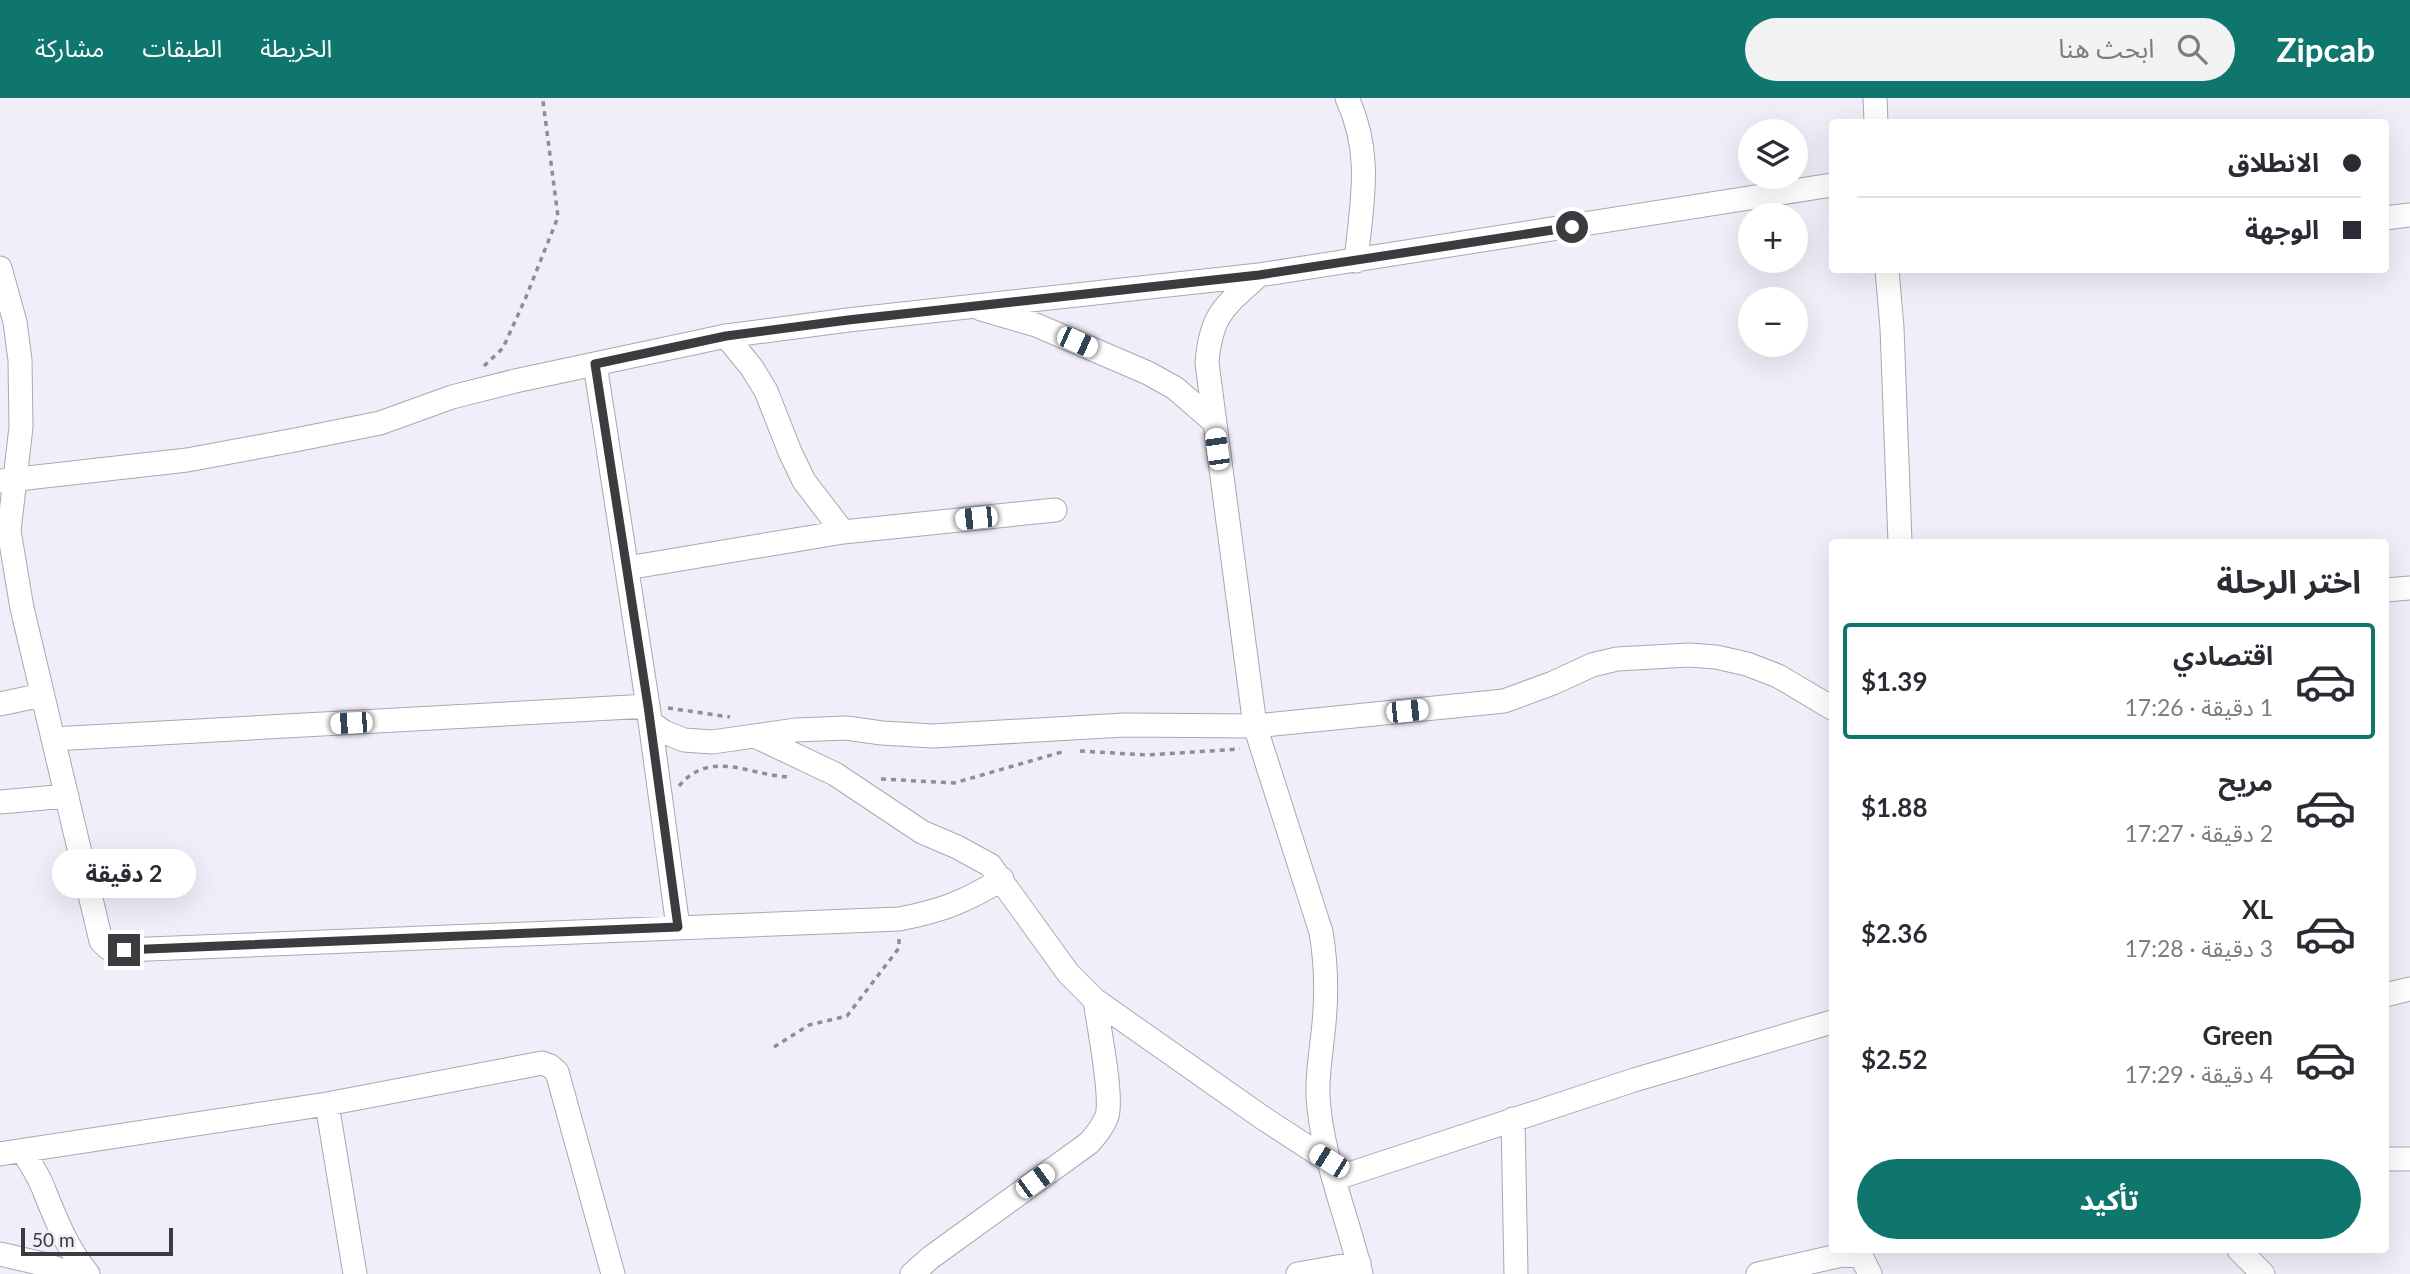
<!DOCTYPE html>
<html lang="ar">
<head>
<meta charset="utf-8">
<style>
  body { margin:0; font-family:Lato,"Noto Sans Arabic",sans-serif; background:#f2f2f3; color:#2b2b33; direction:rtl; height:100vh; display:flex; flex-direction:column; font-size:26px; white-space:nowrap }
  * { box-sizing:border-box; margin:0 }
  p { font-size:23px; color:#7c7c81 }
  .icon { flex:none; width:38px; height:38px; fill:none; stroke:currentColor; stroke-width:2; stroke-linecap:round; stroke-linejoin:round }
  .map { position:relative; flex:1; overflow:hidden; direction:ltr }
  .panel { position:absolute; left:1829px; top:441px; width:560px; height:714px; display:flex; flex-direction:column; background:#fff; border-radius:7px; box-shadow:0 7px 28px #0002; direction:rtl }
  .panel>* { flex:none }
  .guide { position:absolute; left:1829px; top:21px; width:560px; height:154px; border-radius:7px; box-shadow:0 7px 28px #0002; direction:rtl; display:grid; align-content:center; height:154px; padding:0 28px; background:#fff }
  .buttons { position:absolute; left:1738px; top:21px; display:grid; gap:14px }
  .buttons a { display:grid; place-items:center; width:70px; height:70px; border-radius:50%; background:#fff; box-shadow:0 7px 28px #0002; font-size:35px }
  .scale { position:absolute; left:21px; bottom:18px; width:152px; box-sizing:border-box; padding-left:7px; border:4px solid #3c3b40; border-top:0; font-size:19px; line-height:24px; white-space:nowrap; color:#3c3b40; -webkit-text-stroke:5px #f1eef9; paint-order:stroke }
  .end { position:absolute; width:32px; height:32px; margin:-16px; border:9px solid #3c3b40; background:#fff; box-shadow:0 0 0 4px #fff }
  .from { border-radius:50% }
  .bubble { position:absolute; height:49px; border-radius:24px; background:#fff; box-shadow:0 7px 28px #0002; font-size:23px; font-weight:700; line-height:49px; text-align:center; direction:rtl }
  .car { position:absolute; width:21px; height:42px; margin:-21px -10px; border-radius:9px; box-shadow:0 0 5px 2px #0007; background:linear-gradient(#fff 24%,#345 0 40%,#fff 0 76%,#345 0 86%,#fff 0) }
  .guide b { display:flex; align-items:center; gap:24px; height:66px; font-size:26px }
  .guide b+b { border-top:2px solid #e1e1e2 }
  .guide i { width:18px; height:18px; background:#2b2b33 }
  ul { padding:0; list-style:none }
  li { display:flex; align-items:center; gap:21px; height:116px; margin:0 14px 10px; padding:0 14px; border:4px solid transparent; border-radius:7px }
  li div { flex:1 }
  li b { display:block; font-size:26px }
  li em { font-style:normal; font-weight:700 }
  li.on { border-color:#0f766e }
  li>.icon { width:63px; height:63px; stroke-width:1.5 }
  h2 { padding:0 28px; font-size:32px; line-height:84px }
  .action { display:flex; gap:14px; margin-top:auto; padding:14px 28px }
  .action a { flex:1; height:80px; border-radius:42px; background:#0f766e; color:#fff; font-size:28px; font-weight:700; line-height:80px; text-align:center }
  header { display:flex; align-items:center; gap:42px; box-sizing:border-box; height:98px; padding:0 35px; background:#0f766e; color:#fff }
  header strong { font-size:33px }
  nav { display:flex; gap:38px; margin-inline-start:auto; font-size:24px }
  .search { width:490px; height:63px; background:#f2f2f3; display:flex; align-items:center; gap:18px; box-sizing:border-box; padding:0 24px; border-radius:38px; color:#7c7c81; font-size:26px }
  .map>svg:first-child { display:block }
  .lines { fill:none; stroke-linecap:round; stroke-linejoin:round }
  .street-casing { stroke:#aaa7b2; stroke-width:25 }
  .path { stroke:#8f8d95; stroke-width:3.5; stroke-dasharray:5 5; stroke-linecap:butt }
  .street { stroke:#fff; stroke-width:23 }
  .route { stroke:#3c3b40; stroke-width:9 }
</style>
</head>
<body>
<header>
<strong>Zipcab</strong>
<div class="search"><svg class="icon" aria-label="search" viewBox="0 0 24 24"><circle cx="10" cy="10" r="6"/><path d="M15 15l6 6"/></svg>ابحث هنا</div>
<nav><a>الخريطة</a><a>الطبقات</a><a>مشاركة</a></nav>
</header>
<div class="map">
<svg width="2410" height="1176" viewBox="0 0 2410 1176">
  <rect width="100%" height="100%" fill="#f1eef9"/>
  <g class="lines">
    <defs>
      <path id="street" d="M1347,0c26,56 15,103 9,163
        M1875,0l1,24
        M2385,120l25,-3
        M0,170l15,54 5,38 1,67 -12,104 13,77 79,333 7,7 16,2 775,-31c42,-8 66,-17 103,-40
        M1887,172l5,58 8,214
        M1259,177c-35,32 -48,39 -52,88l48,363 66,206c5,30 6,60 3,91 -2,24 -7,49 -6,74 4,61 29,118 43,177
        M981,211l55,16 112,48 27,15 38,33
        M726,238l26,32 14,23 24,61 14,29 39,51
        M595,266l53,342 30,221
        M0,383l187,-21 108,-20 85,-17 72,-26 63,-16 211,-45 122,-16 411,-45 573,-90
        M627,470l216,-36 212,-22
        M2385,492l25,-2
        M0,606l42,-9
        M650,624l14,10 20,8 28,2 84,-12 50,-2 36,5 51,3 191,-11 131,1 249,-25 49,-18 39,-18 25,-6 72,-4 27,2 31,7 31,12 54,32
        M757,639l78,37 87,58 35,15 33,18 78,108 27,27 168,118 66,43
        M53,641l595,-33
        M0,704l67,-6
        M2385,897l25,-6
        M327,1006l28,170
        M1513,1021l3,155
        M23,1053c6,11 14,22 19,34 13,32 24,62 46,89
        M0,1056l327,-50 215,-41 8,3 7,6 56,202
        M2385,1061h25
        M1334,1081l300,-99 198,-58
        M2239,1152l24,24
        M0,1156l47,11 23,9
        M912,1176l18,-16 159,-115c7,-8 14,-16 18,-27 6,-21 -9,-92 -12,-116
        M1298,1176l61,-11
        M1758,1176l84,-19 19,1 9,18"/>
    </defs>
    <!-- street casing -->
    <use href="#street" class="street-casing"/>
    <!-- path -->
    <path class="path" d="M484,268l19,-18 23,-51 32,-80 -15,-116 2,-3
      M668,610l62,9
      M1080,653l67,4 93,-6
      M881,681l73,4 108,-31
      M679,688c32,-38 71,-10 111,-9
      M774,949l35,-22 38,-9 52,-68v-10"/>
    <!-- street -->
    <use href="#street" class="street"/>
  </g>
  <g class="lines">
    <!-- route -->
    <path class="route" d="M124,852l554,-23 -30,-221 -53,-342 131,-28 122,-16 411,-45 313,-48"/>
  </g>
</svg>
<div class="buttons">
<a><svg class="icon" aria-label="layers" viewBox="0 0 24 24"><path d="M12 4l9 5-9 5-9-5zM3 14l9 5 9-5"/></svg></a>
<a>+</a>
<a>−</a>
</div>
<div class="scale">50 m</div>
<i class="end from" style="left:1572px;top:129px"></i>
<i class="end" style="left:124px;top:852px"></i>
<div class="bubble" style="left:52px;top:751px;width:144px">2 دقيقة</div>
<i class="car" style="left:1077px;top:244px;rotate:114deg"></i>
<i class="car" style="left:1217px;top:351px;rotate:352deg"></i>
<i class="car" style="left:976px;top:420px;rotate:264deg"></i>
<i class="car" style="left:1407px;top:613px;rotate:84deg"></i>
<i class="car" style="left:351px;top:625px;rotate:267deg"></i>
<i class="car" style="left:1329px;top:1063px;rotate:302deg"></i>
<i class="car" style="left:1035px;top:1083px;rotate:54deg"></i>
<div class="guide">
<b><i class="from"></i>الانطلاق</b>
<b><i></i>الوجهة</b>
</div>
<section class="panel">
<h2>اختر الرحلة</h2>
<ul>
<li class="on"><svg class="icon" aria-label="car" viewBox="0 0 24 24"><path d="M5 17H2v-5l4-1 3-4h7l3 4 3 1v5h-3M9 17h6M6 11h13"/><circle cx="7" cy="17" r="2"/><circle cx="17" cy="17" r="2"/></svg><div><b>اقتصادي</b><p>1 دقيقة · 17:26</p></div><em>$1.39</em></li>
<li><svg class="icon" aria-label="car" viewBox="0 0 24 24"><path d="M5 17H2v-5l4-1 3-4h7l3 4 3 1v5h-3M9 17h6M6 11h13"/><circle cx="7" cy="17" r="2"/><circle cx="17" cy="17" r="2"/></svg><div><b>مريح</b><p>2 دقيقة · 17:27</p></div><em>$1.88</em></li>
<li><svg class="icon" aria-label="car" viewBox="0 0 24 24"><path d="M5 17H2v-5l4-1 3-4h7l3 4 3 1v5h-3M9 17h6M6 11h13"/><circle cx="7" cy="17" r="2"/><circle cx="17" cy="17" r="2"/></svg><div><b>XL</b><p>3 دقيقة · 17:28</p></div><em>$2.36</em></li>
<li><svg class="icon" aria-label="car" viewBox="0 0 24 24"><path d="M5 17H2v-5l4-1 3-4h7l3 4 3 1v5h-3M9 17h6M6 11h13"/><circle cx="7" cy="17" r="2"/><circle cx="17" cy="17" r="2"/></svg><div><b>Green</b><p>4 دقيقة · 17:29</p></div><em>$2.52</em></li>
</ul>
<div class="action"><a>تأكيد</a></div>
</section>
</div>
</body>
</html>
